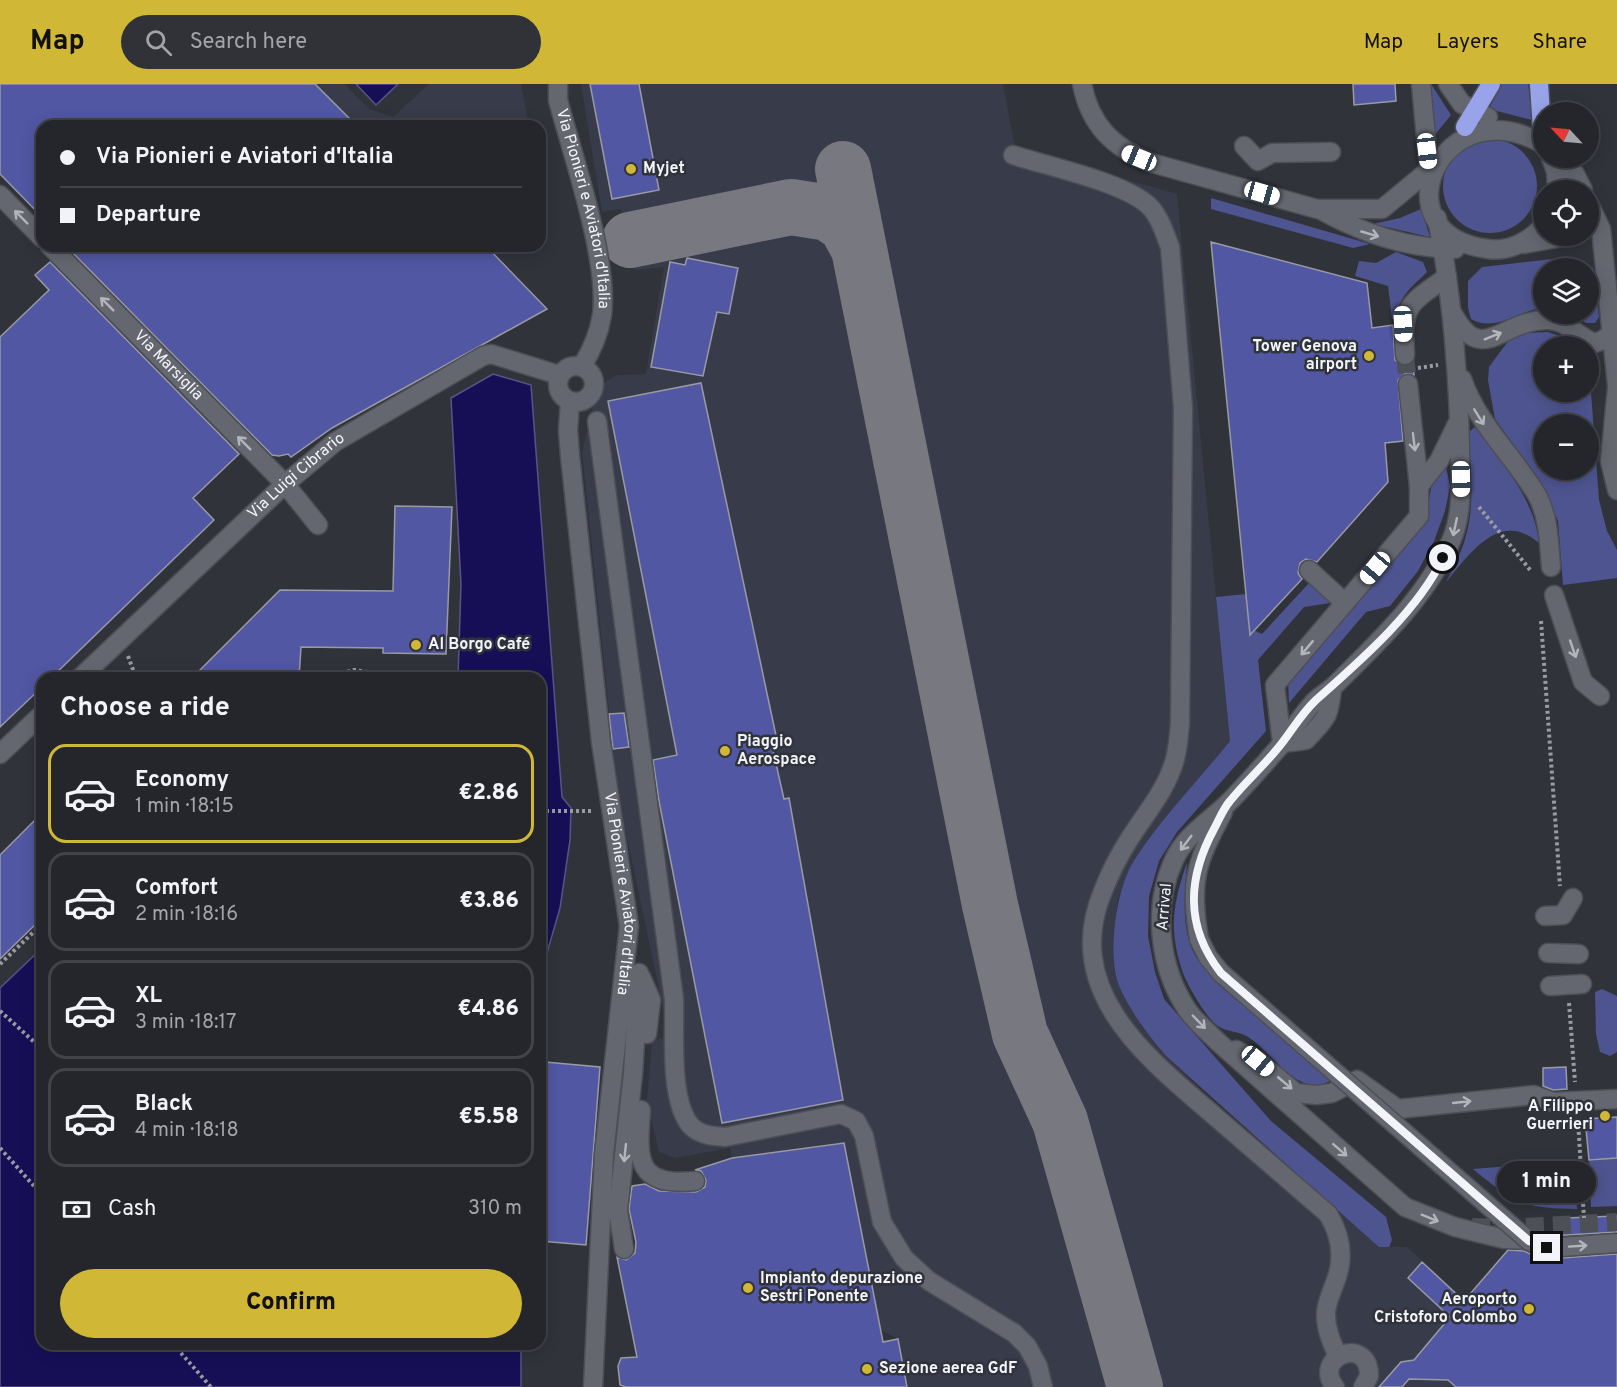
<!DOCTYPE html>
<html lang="en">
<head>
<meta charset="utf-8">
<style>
  body { margin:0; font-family:Overpass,sans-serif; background:#313238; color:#f1f3f6; height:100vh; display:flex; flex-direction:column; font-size:22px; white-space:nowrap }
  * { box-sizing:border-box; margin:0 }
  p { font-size:20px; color:#a3a5a9 }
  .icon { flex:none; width:33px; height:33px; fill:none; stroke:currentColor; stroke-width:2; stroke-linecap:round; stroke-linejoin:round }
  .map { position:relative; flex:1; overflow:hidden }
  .details { position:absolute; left:36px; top:588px; width:510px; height:678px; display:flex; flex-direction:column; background:#25262c; border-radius:18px; box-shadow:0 3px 15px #0003,0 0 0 2px #424348 }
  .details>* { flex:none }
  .top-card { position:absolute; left:36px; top:36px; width:510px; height:132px; border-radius:18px; box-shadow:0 3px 15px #0003,0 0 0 2px #424348; display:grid; align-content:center; height:132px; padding:0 24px; background:#25262c }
  .needle { width:39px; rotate:296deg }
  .buttons { position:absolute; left:1533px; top:18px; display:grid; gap:12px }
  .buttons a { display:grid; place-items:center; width:66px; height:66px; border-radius:50%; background:#25262c; box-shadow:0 3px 15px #0003,0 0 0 2px #424348; font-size:30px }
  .end { position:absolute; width:27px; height:27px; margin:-14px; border:8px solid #f3f4fa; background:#111; box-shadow:0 0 0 3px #111 }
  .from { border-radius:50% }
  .bubble { position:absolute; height:42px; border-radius:21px; background:#25262c; box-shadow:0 3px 15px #0003,0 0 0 2px #424348; font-size:20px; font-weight:800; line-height:42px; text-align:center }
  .car { position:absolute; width:18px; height:36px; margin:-18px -9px; border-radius:8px; box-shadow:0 0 4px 2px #0007; background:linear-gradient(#fff 24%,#345 0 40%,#fff 0 76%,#345 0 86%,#fff 0) }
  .top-card b { display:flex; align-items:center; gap:21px; height:57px; font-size:22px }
  .top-card b+b { border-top:2px solid #424348 }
  .top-card i { width:15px; height:15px; background:#f1f3f6 }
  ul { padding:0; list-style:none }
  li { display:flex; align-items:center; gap:18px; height:99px; margin:0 12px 9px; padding:0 12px; border:3px solid #424348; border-radius:18px }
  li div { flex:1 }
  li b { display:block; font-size:22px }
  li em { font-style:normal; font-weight:800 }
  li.current { border-color:#d1b736 }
  li>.icon { width:54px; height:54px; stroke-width:1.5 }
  h2 { padding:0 24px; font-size:27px; line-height:72px }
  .pay { display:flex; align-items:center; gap:15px; height:66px; padding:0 24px; font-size:22px }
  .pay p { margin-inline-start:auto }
  .action { display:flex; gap:12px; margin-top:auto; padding:12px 24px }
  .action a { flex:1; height:69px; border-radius:36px; background:#d1b736; color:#111; font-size:24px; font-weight:800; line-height:69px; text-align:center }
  header { display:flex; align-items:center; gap:36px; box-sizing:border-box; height:84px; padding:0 30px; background:#d1b736; color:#111 }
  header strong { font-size:28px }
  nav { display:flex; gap:33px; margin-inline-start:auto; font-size:21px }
  .search { width:420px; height:54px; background:#313238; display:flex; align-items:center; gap:15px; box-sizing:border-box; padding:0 21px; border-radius:33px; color:#a3a5a9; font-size:22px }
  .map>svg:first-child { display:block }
  .built { fill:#383b49 }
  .green { fill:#4e548f; fill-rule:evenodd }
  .water { fill:#170f56; stroke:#595487; stroke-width:1.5 }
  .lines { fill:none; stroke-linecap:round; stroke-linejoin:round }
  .taxiway { stroke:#787980; stroke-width:56 }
  .building { fill:#5157a3; stroke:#989aa4; stroke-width:1.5 }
  .minor-tunnel { stroke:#4e5058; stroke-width:18; stroke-dasharray:18 9; stroke-linecap:butt }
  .minor-casing { stroke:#4d4f56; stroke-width:21 }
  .highway-casing { stroke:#4d4f56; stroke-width:21 }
  .path { stroke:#9a9ba2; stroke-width:4; stroke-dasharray:3 3; stroke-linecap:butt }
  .minor { stroke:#656770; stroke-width:18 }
  .highway { stroke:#99a3e9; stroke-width:18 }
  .minor-bridge-casing { stroke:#4d4f56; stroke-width:21; stroke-linecap:butt }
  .minor-bridge { stroke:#656770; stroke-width:18 }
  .oneway { stroke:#b3b5bc }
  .route { stroke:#f3f4fa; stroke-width:8 }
  .poi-dot { fill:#d1b736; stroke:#31333b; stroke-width:2 }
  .labels { text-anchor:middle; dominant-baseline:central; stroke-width:5; stroke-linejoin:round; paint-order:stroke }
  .poi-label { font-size:16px; font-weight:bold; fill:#f3f4fa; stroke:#31333b; text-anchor:start }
  .street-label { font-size:16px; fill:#f3f4fa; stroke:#31333b }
</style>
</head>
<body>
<header>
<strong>Map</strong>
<div class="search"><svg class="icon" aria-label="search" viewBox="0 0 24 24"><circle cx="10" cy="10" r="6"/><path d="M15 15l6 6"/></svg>Search here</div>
<nav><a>Map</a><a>Layers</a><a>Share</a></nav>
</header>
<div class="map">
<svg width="1617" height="1303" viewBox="0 0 1617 1303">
  <rect width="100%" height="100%" fill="#31333b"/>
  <!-- built -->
  <path class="built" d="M0,0h345l24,25 24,8 36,-33h92l8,42h-487z
    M581,0h422l12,64 162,46 53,547 -96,120 -16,38 -5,41 28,86 25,30 49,47 157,138 7,6h28l58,53 152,-13v100h-710l-9,-48 -17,-9 -38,-186 -111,14 -2,-10 -55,10 -16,-6 -12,-51 5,-60 17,-5 -51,-241 -36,-343 12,-50 6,-17 17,-10 29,-1 18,-107 -29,3 -14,-61 -19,3z"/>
  <!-- green -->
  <path class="green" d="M1431,0l20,31 -18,22z
    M1501,0h27l4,36 -43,-11z
    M1443 102a47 47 0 1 1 94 0a47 47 0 1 1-94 0Z
    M1211,114l159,46 -17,4 -142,-39z
    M1421,125l9,28 -57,-13 27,-6z
    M1396,168l27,10 4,10c-16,16 -28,23 -30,46l-5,1 -4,-33 -33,-10 4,-15 17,2z
    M1569,173l15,4 9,7 6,49 -4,6h-8l-20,-9h21v-46h-44l-1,40c-24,2 -48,25 -72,11l-3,-11v-27l14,-14z
    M1548,248l12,4 17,10h-33v46h44l1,-27 10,135 8,31 10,19v28l-54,7 -5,-64 -18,-40 -45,-62 -7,-39 1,-13 20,-27 14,-7zM1544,340h44v46h-44z
    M1475,343c26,35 60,72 64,116 -40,-34 -69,11 -93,39 33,-58 25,-86 23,-150z
    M1446,383l4,19 -5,25 -11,30 -16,30 -28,35 -24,6 -77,91 -1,-23 138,-163 6,-34z
    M1309,499l21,20 -26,4 -46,53 8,71 -89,101 -18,29 -10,35 -1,40 7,36 9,27 107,122 115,96 6,23 -3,7h-10l-7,-6 -206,-185c-18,-21 -34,-42 -46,-68 -14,-31 -4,-101 15,-129 27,-42 64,-79 95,-118l-14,-144 30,-3 3,34 13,6z
    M1187,778c-2,29 -7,68 9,95 4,6 11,12 16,18l121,104c-34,23 -59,-26 -85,-42 -9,-6 -22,-5 -30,-11 -12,-8 -30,-40 -35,-53 -15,-44 -10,-69 4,-111z
    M1602,905l15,7v56l-7,4 -10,-4 -4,-18 -1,-42z
    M1617,1074v48l-26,1 -2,-47z
    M1574,1077l3,48c-53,0 -64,-7 -104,-40z"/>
  <!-- water -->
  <path class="water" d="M356,0h42l-22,21z
    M493,290l38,11 31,412 9,11 -1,32 -10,68 -20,69v-299h-82l3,-94 -10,-186z
    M42,864v396h377l72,3 1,-3h29v43h-521v-399z"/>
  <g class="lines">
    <!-- taxiway -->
    <path class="taxiway" d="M630,156l161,-33 38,6 17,12 13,24 -16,-80
      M859,165l131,656 30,129 40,87 75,266"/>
  </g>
  <!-- building -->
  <path class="building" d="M0,0h315l42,42h-315v91l-42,-43z
    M590,0h49l20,106 -47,9z
    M1353,0h42l1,17 -42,4z
    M1211,158l156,41 5,45 21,-3 2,35 10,6 8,-4 1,13 -8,-2 -8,7 5,61 -18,2 3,39 -71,80 -11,-3 -6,4 -2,10 4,6 -52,56z
    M66,162h420l61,63 -215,119 -41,29 -3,-3 -9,2 -7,-1z
    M687,174l51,10 -9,46 -12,-2 -14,64 -52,-9 19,-105 15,3z
    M50,178l189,192 -46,44 21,22 -163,158h-9v9l-42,40v-390l49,-47 -14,-15z
    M701,299l77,362 -6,1 12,53 5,-1 54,302 -121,23 -63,-322 -6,-41 24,-5 -69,-354z
    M395,422l57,1 -6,147 -63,-1v-5l-82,-1 -2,31h-107l88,-88 113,1z
    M624,629l5,34 -16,2 -4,-35z
    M42,729v105l-42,41v-104z
    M545,978l55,5 -14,178 -46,-4v-116z
    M1566,983l1,22 -14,1 -10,-4v-18z
    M1617,1033v41l-28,2 -4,-41z
    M844,1059l39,199 15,-3 9,48h-281l-6,-2 -2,-19 3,-8 16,-1 -20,-100 9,3 9,-7 1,-11 -7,-33 3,-23 13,-2 14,7 37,1 9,-5 1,-7 -5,-9 -6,-1 37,-12z
    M1617,1132v16l-66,4 13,-18z
    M1508,1166l16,1 12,6 11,2 70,-5v133h-161l-8,-7 -39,-1 -7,8h-23l22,-25 13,-2 36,-43 -42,-39 14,-16 42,39z"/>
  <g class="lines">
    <!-- minor-tunnel -->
    <path class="minor-tunnel" d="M1405,271l3,29
      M1472,1143l35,1 110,-6"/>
    <defs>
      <g id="minor">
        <path id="s1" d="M558,0v16c15,57 51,160 44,215 -3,19 -10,35 -20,51"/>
        <path d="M1082,0c8,41 31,64 70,79l165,46h65l47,-39"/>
        <path d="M1421,0l8,86"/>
        <path d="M1448,0l14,20 26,13"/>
        <path d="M1544,61c-101,-61 -170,89 -56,104 20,3 44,-8 56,-25"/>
        <path d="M1244,62l14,15 14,-8 59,-1"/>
        <path d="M1013,71c33,11 117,28 139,54 9,11 13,25 18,38l13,161 -3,315c-1,12 -2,25 -5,36 -8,30 -29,54 -45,79 -11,17 -20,35 -27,53 -43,102 48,170 115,228 37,32 74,64 110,95 14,23 17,46 6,71 -3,9 -9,21 -8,31 0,14 6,28 12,40"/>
        <path d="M1551,74l5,14 1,18"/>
        <path d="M1557,74l18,16 8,16"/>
        <path d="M0,111l42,43"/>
        <path d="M1588,118l13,27 16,156"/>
        <path d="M1319,125c42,24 87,39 136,40"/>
        <path d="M1437,134c15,75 21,152 23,229 0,31 4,65 -9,94 -25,57 -73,101 -116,144 -7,7 -16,11 -22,18 -12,13 -21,28 -32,42 -17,19 -34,39 -52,57 -18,18 -44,33 -55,58 -22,48 -15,108 14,151 8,11 20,21 30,31l187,165 50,20 49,12 33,1"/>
        <path d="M1524,160l44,-8"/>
        <path id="s2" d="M50,162l235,238 33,41"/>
        <path d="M1453,230c30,54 49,4 96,6 20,1 29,18 46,23l8,-3 9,-7"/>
        <path d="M1405,271c-3,-50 2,-50 42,-78"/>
        <circle cx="576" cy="300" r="18"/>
        <path d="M1462,295c16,46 51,76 75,116 12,22 12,49 14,72"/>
        <path d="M1617,304l-7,73 7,29"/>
        <path id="s3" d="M570,317l-2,29 2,26 31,286 28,184 -25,228 -11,233"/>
        <path d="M597,337l77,578c1,33 -5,100 16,126 9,10 22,11 35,12l116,-23 15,7 8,15 18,86 22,36 25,23 85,52 13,13 11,20 5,21"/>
        <path d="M1419,402l20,-25 18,-37"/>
        <path d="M1309,486l36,33"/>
        <path d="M1554,511l29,87 17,14"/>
        <path id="s4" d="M80,594l205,-194 50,-42 148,-86 8,-2 68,21"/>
        <path d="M1282,659l-7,-58 144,-169v-30l-11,-102"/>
        <path d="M1282,659l24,-3c20,-22 23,-21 26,-52"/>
        <path d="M0,670l42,-40"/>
        <path d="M1545,832l18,-1 10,-17"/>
        <path d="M1199,855c-10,-58 -3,-76 24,-127"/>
        <path d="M1548,869l31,1"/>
        <path d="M641,893l10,23 -4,34"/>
        <path d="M1550,902l32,-2"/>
        <path d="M1236,966l22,11 38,32 20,2 16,-2 25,-13 41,29 136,-14 19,7 64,-3"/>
        <path d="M641,1026c-4,50 -5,77 54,71"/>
        <path d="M624,1165l-6,-39 15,-136 6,-101"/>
        <path d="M1335,1303c-24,-30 34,-53 34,-11l-6,11"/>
      </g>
      <path id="highway" d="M1539,0l4,61
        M1465,43l26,-43"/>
    </defs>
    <!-- minor casing -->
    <use href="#minor" class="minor-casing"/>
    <!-- highway casing -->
    <use href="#highway" class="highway-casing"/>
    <!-- path -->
    <path class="path" d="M1418,284l20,-3
      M1479,423l52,64
      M1541,537l19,265
      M128,572l8,22
      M324,594l30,-8 53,8
      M540,727h53
      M0,880l42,-40
      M1569,919l6,79
      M0,927l42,38
      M1578,1036l6,98
      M0,1064l42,47
      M173,1260l38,43"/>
    <!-- minor -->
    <use href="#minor" class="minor"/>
    <!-- highway -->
    <use href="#highway" class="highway"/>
    <defs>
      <path id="minor-bridge" d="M1199,855l9,18 13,16 308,268 18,7 70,-5"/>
    </defs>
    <!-- minor-bridge casing -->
    <use href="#minor-bridge" class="minor-bridge-casing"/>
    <!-- minor-bridge -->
    <use href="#minor-bridge" class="minor-bridge"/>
  </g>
  <!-- one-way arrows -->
  <defs><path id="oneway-shaft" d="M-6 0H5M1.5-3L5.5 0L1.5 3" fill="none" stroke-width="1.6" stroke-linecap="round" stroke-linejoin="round" transform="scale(1.5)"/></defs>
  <g class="oneway">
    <use href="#oneway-shaft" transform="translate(21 133) rotate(-135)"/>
    <use href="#oneway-shaft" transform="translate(1370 150) rotate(16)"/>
    <use href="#oneway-shaft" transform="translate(107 220) rotate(-135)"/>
    <use href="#oneway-shaft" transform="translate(1493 252) rotate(-22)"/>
    <use href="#oneway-shaft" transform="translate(1479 333) rotate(58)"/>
    <use href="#oneway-shaft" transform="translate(1414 358) rotate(83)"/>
    <use href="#oneway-shaft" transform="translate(244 359) rotate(-135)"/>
    <use href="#oneway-shaft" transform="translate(1455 443) rotate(102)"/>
    <use href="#oneway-shaft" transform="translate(1307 564) rotate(130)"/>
    <use href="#oneway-shaft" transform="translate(1573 565) rotate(71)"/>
    <use href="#oneway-shaft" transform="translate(1186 759) rotate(127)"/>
    <use href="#oneway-shaft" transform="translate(1199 938) rotate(46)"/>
    <use href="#oneway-shaft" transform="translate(1285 999) rotate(40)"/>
    <use href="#oneway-shaft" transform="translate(1462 1018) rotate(-6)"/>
    <use href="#oneway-shaft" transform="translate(1340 1066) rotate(41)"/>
    <use href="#oneway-shaft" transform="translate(625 1069) rotate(96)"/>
    <use href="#oneway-shaft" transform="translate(1430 1134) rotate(22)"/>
    <use href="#oneway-shaft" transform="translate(1578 1162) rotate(-4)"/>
  </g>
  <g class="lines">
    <!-- route -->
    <path class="route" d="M1443,474c-26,54 -83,103 -127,142 -14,13 -23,29 -34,43 -16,21 -36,38 -52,58 -7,8 -11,19 -16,28 -27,50 -29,98 7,144l308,268 18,7"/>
  </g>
  <!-- markers -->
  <g class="poi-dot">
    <circle cx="631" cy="85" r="6"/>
    <circle cx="1369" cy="272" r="6"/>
    <circle cx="416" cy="561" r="6"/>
    <circle cx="725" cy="667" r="6"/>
    <circle cx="1605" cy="1032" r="6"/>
    <circle cx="748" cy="1204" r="6"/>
    <circle cx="1529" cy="1225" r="6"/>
    <circle cx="867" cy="1285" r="6"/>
  </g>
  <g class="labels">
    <!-- poi labels -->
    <g class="poi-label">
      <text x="643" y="85">Myjet</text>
      <text x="1357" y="263" text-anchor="end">Tower Genova<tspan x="1357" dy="18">airport</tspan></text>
      <text x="428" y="561">Al Borgo Café</text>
      <text x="737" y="658">Piaggio<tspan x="737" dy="18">Aerospace</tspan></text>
      <text x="1593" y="1023" text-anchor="end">A Filippo<tspan x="1593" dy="18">Guerrieri</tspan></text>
      <text x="760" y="1195">Impianto depurazione<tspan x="760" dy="18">Sestri Ponente</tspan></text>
      <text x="1517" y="1216" text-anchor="end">Aeroporto<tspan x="1517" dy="18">Cristoforo Colombo</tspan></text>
      <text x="879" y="1285">Sezione aerea GdF</text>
    </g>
    <!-- street labels -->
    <g class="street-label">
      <text stroke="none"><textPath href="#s1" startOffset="128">Via Pionieri e Aviatori d'Italia</textPath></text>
      <text stroke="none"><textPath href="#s2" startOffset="168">Via Marsiglia</textPath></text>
      <text stroke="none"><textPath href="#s4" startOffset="296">Via Luigi Cibrario</textPath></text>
      <text stroke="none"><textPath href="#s3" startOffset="496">Via Pionieri e Aviatori d'Italia</textPath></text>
      <text transform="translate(1165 823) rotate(-85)">Arrival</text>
    </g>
  </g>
</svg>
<div class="buttons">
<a><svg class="needle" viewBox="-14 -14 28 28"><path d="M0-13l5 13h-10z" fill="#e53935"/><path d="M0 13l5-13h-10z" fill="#a3a5a9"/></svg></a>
<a><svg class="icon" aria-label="locate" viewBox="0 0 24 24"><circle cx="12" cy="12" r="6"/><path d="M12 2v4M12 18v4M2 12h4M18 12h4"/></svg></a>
<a><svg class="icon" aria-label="layers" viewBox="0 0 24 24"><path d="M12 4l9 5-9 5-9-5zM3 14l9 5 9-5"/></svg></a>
<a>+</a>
<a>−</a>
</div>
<i class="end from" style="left:1443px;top:474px"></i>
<i class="end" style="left:1547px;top:1164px"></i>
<div class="bubble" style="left:1497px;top:1077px;width:99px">1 min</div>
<i class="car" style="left:1427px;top:67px;rotate:173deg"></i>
<i class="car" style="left:1139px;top:74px;rotate:292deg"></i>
<i class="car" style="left:1262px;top:109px;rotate:106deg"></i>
<i class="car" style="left:1403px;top:240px;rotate:177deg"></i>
<i class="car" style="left:1461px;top:395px;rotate:179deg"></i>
<i class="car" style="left:1375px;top:484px;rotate:220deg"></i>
<i class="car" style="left:1258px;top:977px;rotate:130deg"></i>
<div class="top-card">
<b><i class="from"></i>Via Pionieri e Aviatori d'Italia</b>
<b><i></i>Departure</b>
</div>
<section class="details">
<h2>Choose a ride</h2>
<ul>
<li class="current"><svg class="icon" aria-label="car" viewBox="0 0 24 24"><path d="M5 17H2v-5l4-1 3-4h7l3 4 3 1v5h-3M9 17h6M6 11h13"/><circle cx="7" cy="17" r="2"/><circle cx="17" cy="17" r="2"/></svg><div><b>Economy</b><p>1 min · 18:15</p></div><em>€2.86</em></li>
<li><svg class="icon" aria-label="car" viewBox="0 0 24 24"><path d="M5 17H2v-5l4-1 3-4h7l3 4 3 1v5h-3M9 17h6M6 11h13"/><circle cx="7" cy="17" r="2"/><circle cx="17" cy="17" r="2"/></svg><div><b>Comfort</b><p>2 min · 18:16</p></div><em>€3.86</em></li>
<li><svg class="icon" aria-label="car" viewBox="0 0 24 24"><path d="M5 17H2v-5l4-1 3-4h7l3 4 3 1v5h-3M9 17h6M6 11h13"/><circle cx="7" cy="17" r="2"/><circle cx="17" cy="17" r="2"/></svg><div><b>XL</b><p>3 min · 18:17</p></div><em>€4.86</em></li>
<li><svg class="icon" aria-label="car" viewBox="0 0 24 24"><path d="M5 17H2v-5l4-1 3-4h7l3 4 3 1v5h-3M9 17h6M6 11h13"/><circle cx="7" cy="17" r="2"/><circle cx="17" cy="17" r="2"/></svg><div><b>Black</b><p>4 min · 18:18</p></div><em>€5.58</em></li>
</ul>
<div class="pay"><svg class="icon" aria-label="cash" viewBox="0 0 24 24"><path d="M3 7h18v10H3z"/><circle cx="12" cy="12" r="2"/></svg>Cash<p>310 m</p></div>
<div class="action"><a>Confirm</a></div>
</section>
</div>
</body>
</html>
